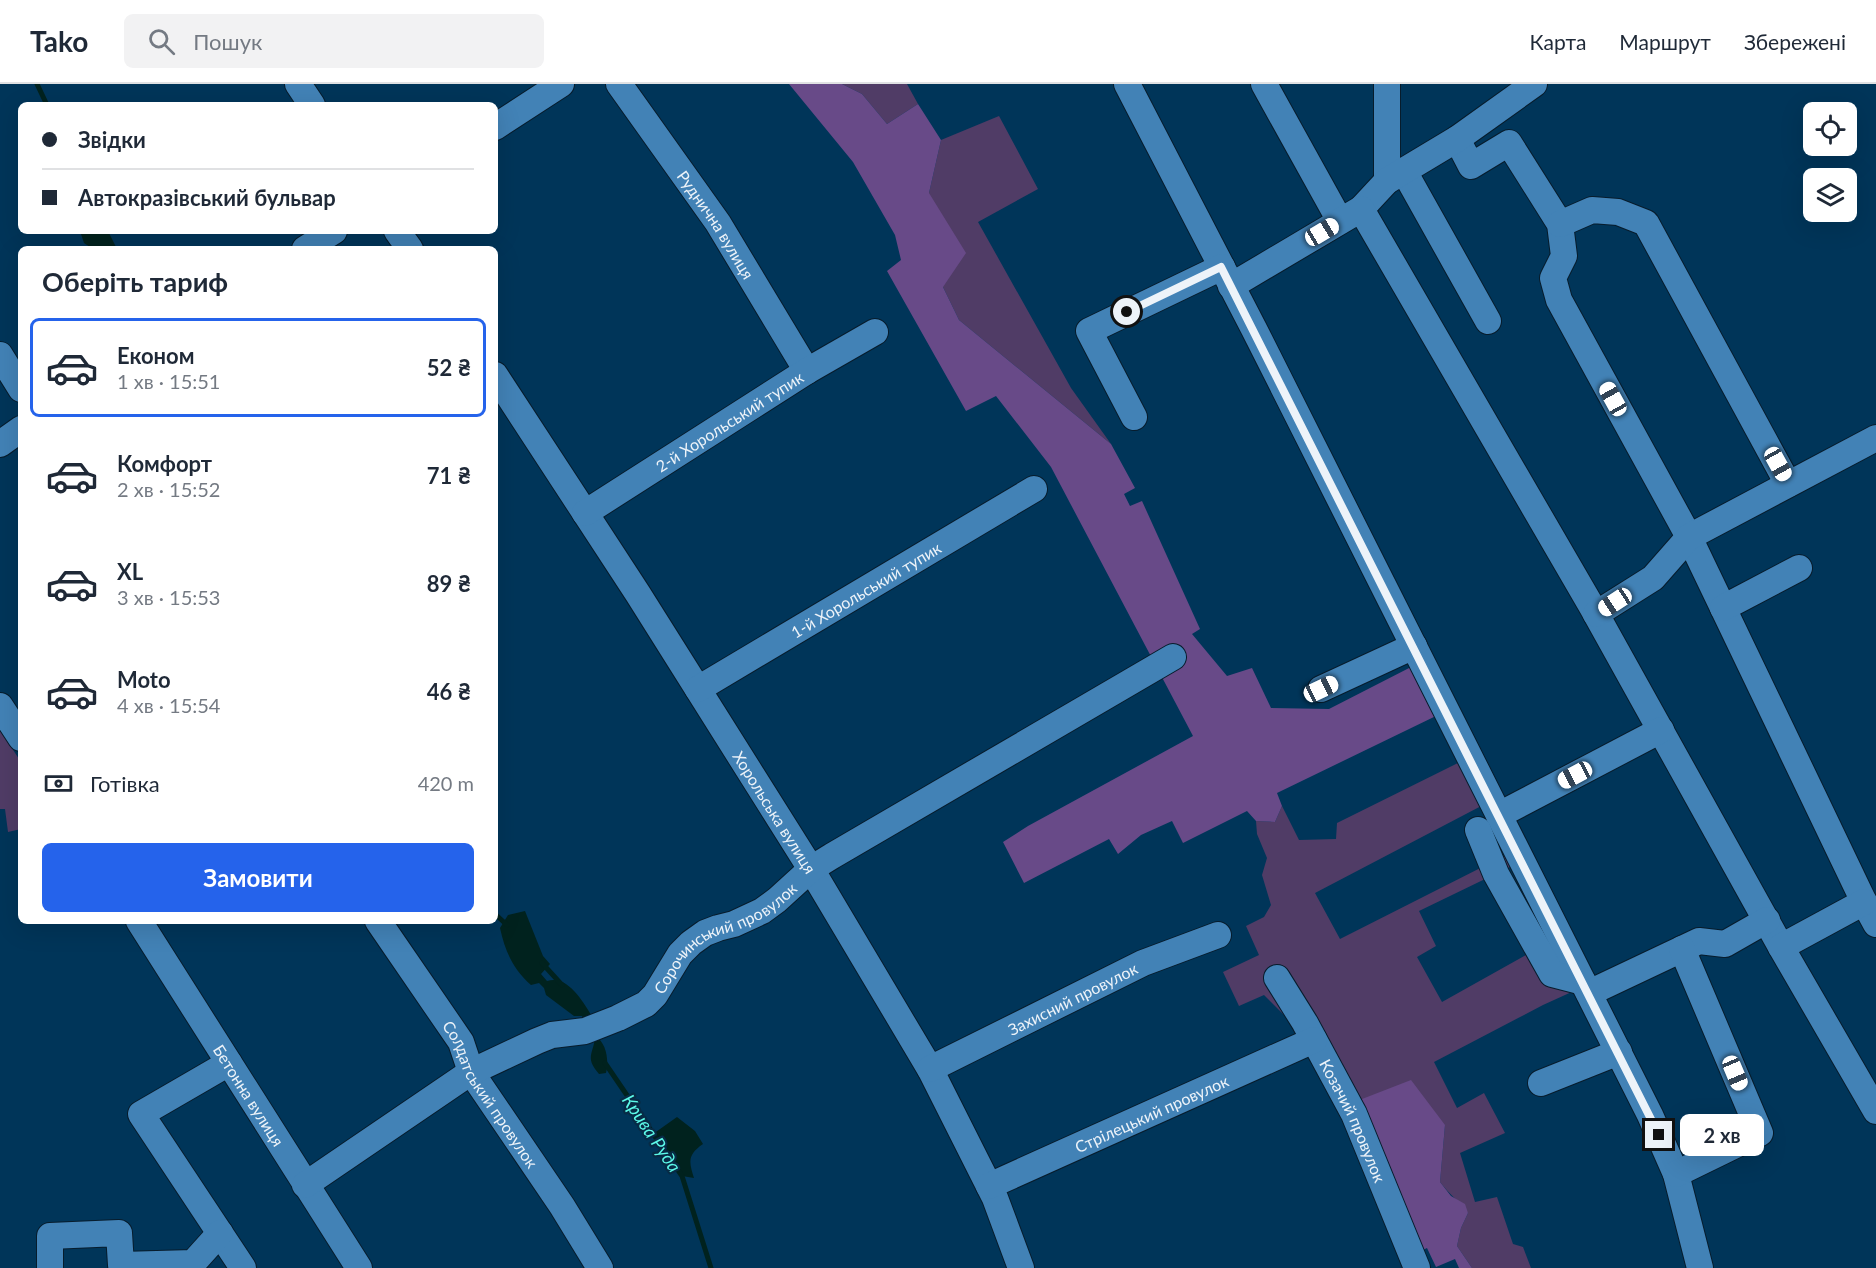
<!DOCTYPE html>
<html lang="uk">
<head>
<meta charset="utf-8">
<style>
  body { margin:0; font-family:Lato,sans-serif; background:#f2f2f3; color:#1f2937; height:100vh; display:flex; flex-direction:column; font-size:22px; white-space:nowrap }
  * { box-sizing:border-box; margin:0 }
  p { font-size:20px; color:#747a83 }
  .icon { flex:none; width:33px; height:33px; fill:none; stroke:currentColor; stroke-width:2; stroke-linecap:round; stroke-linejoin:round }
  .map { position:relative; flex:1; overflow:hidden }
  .details { position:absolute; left:18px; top:162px; width:480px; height:678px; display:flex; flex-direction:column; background:#fff; border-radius:9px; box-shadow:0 6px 24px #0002 }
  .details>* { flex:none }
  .hud { position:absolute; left:18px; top:18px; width:480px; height:132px; border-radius:9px; box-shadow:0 6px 24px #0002; display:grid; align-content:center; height:132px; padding:0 24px; background:#fff }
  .controls { position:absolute; left:1803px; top:18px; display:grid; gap:12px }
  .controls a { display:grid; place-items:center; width:54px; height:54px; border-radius:9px; background:#fff; box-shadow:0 6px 24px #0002; font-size:30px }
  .end { position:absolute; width:27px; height:27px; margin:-14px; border:8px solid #edf3f9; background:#111; box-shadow:0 0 0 3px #111 }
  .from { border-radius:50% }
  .bubble { position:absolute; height:42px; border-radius:9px; background:#fff; box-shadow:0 6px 24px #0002; font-size:20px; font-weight:700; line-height:42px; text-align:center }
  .car { position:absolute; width:18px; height:36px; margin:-18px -9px; border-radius:8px; box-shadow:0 0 4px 2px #0007; background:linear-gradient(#fff 24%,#345 0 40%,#fff 0 76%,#345 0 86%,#fff 0) }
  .hud b { display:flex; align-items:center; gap:21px; height:57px; font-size:22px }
  .hud b+b { border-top:2px solid #e0e1e3 }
  .hud i { width:15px; height:15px; background:#1f2937 }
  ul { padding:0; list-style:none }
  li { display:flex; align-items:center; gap:18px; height:99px; margin:0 12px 9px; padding:0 12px; border:3px solid transparent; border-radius:9px }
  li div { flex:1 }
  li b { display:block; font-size:22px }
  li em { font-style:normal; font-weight:700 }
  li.active { border-color:#2563eb }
  li>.icon { width:54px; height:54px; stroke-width:1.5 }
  h2 { padding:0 24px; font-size:27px; line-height:72px }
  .pay { display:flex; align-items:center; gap:15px; height:66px; padding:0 24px; font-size:22px }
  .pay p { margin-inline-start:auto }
  .action { display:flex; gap:12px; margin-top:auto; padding:12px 24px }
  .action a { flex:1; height:69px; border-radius:9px; background:#2563eb; color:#fff; font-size:24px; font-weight:700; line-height:69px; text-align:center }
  header { display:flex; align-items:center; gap:36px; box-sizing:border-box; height:84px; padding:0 30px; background:#fff; border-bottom:2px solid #e0e1e3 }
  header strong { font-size:28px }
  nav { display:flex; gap:33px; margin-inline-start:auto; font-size:21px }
  .search { width:420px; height:54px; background:#f2f2f3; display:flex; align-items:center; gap:15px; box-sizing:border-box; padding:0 21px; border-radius:9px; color:#747a83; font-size:22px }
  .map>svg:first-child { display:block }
  .green { fill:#503c66 }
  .forest { fill:#684a88 }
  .water { fill:#00221e }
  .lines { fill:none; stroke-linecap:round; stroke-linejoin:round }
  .stream { stroke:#00221e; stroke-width:5 }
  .minor-casing { stroke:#071c2c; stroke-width:28 }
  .minor { stroke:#4282b6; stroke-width:26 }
  .route { stroke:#edf3f9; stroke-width:8 }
  .labels { text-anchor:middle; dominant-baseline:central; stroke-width:4.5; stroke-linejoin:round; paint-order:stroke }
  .street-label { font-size:16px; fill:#edf3f9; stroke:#072b45 }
  .water-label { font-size:18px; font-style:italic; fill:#5cf9e8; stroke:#072b45 }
</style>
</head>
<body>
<header>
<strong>Tako</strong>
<div class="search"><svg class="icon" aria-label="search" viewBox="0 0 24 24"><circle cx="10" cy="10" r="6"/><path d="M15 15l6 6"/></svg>Пошук</div>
<nav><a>Карта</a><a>Маршрут</a><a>Збережені</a></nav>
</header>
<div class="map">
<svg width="1876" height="1184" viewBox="0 0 1876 1184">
  <rect width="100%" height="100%" fill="#003559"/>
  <!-- green -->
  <path class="green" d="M842,0h65l11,20 -31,20 -25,-30z
    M999,32l39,73 -60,33 93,166 40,56 -152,-124 -16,-33 -14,-94 12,-53z
    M0,646l21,32v67l-13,3 -3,-23h-5z
    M1462,677l23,43 -170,89 25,46 168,-85 6,11 -95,46 17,35 -19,11 25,45 107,-60 27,48 -33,15 -109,57 23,46 27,-15 21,40 -45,20 15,49 22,-5 16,47 10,3 8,21h-59l-15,-22 4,-18 7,-15c-9,-12 -19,-19 -28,-31l5,-57 -101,-19 -46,-77 -34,-34 -25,11 -16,-34 36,-17 -13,-29 18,-9 7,-12 -9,-30 5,-17 -10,-24 -1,-13 19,1 7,-16 17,34 37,-1 1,-16z"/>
  <!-- forest -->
  <path class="forest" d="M789,0h53l20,10 25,30 31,-20 23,36 -12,53 37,60 -23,34 16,33 152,124 24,44 -11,6 6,12 12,-5 58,128 -8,5 35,42 25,-8 19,40 58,1 84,-43 25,49 -161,78 5,13 -7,16 -19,-1 -9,-10 -64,32 -11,-22 -31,14 -23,19 -9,-15 -85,44 -21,-41 25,-16 165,-90 -142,-269 -55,-71 -30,15 -79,-140 14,-11 -6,-25 -42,-73z
    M1411,996l34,45 -5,57 11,14 14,8 3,9 -7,15 -4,18 15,22h-13l-4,-9 -19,8 -9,-19 -23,11 -60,-153z"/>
  <!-- water -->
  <path class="water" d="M80,147h28l9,18h-24l-9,-6z
    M525,827l18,45 7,8 -9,10 6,7c21,-7 37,22 46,37l-8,4 -3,-6h-8l-28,-21 -2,-7 -5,-5 -8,2c-18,-16 -26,-34 -31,-57l8,-13z
    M595,952c12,7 14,25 11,37l-7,1c-15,-17 -5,-20 -4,-38z
    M677,1033l18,14 8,13c-16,11 -14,18 -9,34l-12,-2 -29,-42z"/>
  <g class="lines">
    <!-- stream -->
    <path class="stream" d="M37,0l10,21
      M495,830l12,11
      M542,879l20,22
      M605,979l77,113 29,92"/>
    <defs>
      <g id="minor">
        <path d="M298,0l14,21"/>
        <path id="s1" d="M619,0l99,139 89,148"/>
        <path d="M1127,0l127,245 396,786 26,59 24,94"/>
        <path d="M1264,0l76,137"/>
        <path d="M495,43l66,-43"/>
        <path d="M1457,55l14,27 38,-23 51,81 4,32 -11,22 6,22 130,237 175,365 12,22"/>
        <path d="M1404,87l84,150"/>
        <path d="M1387,97v-97"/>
        <path d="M1361,125l26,-28 70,-42 77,-55"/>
        <path d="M1560,140l32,-14 26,2 28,11 142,261"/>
        <path d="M397,147l13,18"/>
        <path d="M305,165l29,-18"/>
        <path d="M1231,202l130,-77 231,398 189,340"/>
        <path d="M0,271l21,34"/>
        <path id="s2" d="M495,291l143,219 173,275 119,200 65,129 26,70"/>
        <path d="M1134,333l-45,-86 133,-64"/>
        <path d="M0,360l21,-15"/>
        <path id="s3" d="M585,429l222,-142 68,-39"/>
        <path d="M1723,524l76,-40"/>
        <path d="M1596,530l57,-36 36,-41 187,-99"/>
        <path id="s4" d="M698,605l336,-200"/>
        <path d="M1321,605l93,-43"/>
        <path d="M0,622l21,32"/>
        <path d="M1499,731l162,-85"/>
        <path d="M1478,746l18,44 56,100 31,8"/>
        <path d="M1864,818l-83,45 95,164"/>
        <path id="s5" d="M139,837l220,347"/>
        <path id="s6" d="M378,837l83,121 10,30 91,134 38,62"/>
        <path id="s7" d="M1277,894l28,45 49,91 63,154"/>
        <path d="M1589,909l110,-52 26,3 42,-24"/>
        <path d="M229,979l-88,51 102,154"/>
        <path id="s8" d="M930,985l213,-106 75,-28"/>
        <path d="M1541,999l78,-31"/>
        <path d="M1676,1090l84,-41 -78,-184"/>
        <path id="s9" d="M305,1101l166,-113 66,-31 15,-6 33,-4 33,-13 28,-14 9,-9 25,-41 11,-11 14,-10 13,-5 16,-4 28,-13 15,-11 34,-31 21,-13 341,-199"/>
        <path id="s10" d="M989,1102l325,-146"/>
        <path d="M50,1184v-32l69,-3 2,32 72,-2 27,-30"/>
      </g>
    </defs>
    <!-- minor casing -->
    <use href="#minor" class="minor-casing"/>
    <!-- minor -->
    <use href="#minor" class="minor"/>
  </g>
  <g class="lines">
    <!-- route -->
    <path class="route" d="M1127,228l94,-45 438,868"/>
  </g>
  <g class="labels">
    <!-- street labels -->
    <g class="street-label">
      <text stroke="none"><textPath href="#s1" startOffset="171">Руднична вулиця</textPath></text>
      <text stroke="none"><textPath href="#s3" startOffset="171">2-й Хорольський тупик</textPath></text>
      <text stroke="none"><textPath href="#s4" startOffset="195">1-й Хорольський тупик</textPath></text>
      <text stroke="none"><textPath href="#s2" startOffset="519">Хорольська вулиця</textPath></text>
      <text stroke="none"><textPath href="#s9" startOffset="496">Сорочинський провулок</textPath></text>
      <text stroke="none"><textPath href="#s8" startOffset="159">Захисний провулок</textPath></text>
      <text stroke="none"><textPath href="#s6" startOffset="207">Солдатський провулок</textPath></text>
      <text stroke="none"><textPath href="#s5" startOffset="206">Бетонна вулиця</textPath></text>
      <text stroke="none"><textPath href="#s10" startOffset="178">Стрілецький провулок</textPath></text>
      <text stroke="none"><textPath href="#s7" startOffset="162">Козачий провулок</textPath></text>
    </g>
    <!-- water labels -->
    <g class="water-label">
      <text transform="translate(652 1049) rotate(56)">Крива Руда</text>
    </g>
  </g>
</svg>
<div class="controls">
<a><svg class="icon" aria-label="locate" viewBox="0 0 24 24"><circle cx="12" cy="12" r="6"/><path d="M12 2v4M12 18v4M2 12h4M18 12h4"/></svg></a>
<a><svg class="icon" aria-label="layers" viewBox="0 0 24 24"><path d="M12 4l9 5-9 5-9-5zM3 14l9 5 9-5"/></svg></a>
</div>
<i class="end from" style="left:1127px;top:228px"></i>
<i class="end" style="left:1659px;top:1051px"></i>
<div class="bubble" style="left:1680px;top:1030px;width:84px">2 хв</div>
<i class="car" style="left:1322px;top:148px;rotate:59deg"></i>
<i class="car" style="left:1613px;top:315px;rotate:331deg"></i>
<i class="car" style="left:1778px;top:380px;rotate:151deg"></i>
<i class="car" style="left:1615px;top:518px;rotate:237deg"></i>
<i class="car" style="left:1321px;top:605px;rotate:65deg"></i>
<i class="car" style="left:1575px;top:691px;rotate:242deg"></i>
<i class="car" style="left:1735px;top:989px;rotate:157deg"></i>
<div class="hud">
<b><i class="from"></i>Звідки</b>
<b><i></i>Автокразівський бульвар</b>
</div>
<section class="details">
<h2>Оберіть тариф</h2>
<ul>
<li class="active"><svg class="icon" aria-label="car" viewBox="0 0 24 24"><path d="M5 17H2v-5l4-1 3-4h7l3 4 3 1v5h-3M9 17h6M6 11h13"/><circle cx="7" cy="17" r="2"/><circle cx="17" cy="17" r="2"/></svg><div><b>Економ</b><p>1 хв · 15:51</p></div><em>52 ₴</em></li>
<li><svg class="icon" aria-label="car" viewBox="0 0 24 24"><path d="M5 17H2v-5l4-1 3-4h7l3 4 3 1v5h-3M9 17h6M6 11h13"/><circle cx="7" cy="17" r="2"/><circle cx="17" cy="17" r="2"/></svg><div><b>Комфорт</b><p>2 хв · 15:52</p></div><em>71 ₴</em></li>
<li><svg class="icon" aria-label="car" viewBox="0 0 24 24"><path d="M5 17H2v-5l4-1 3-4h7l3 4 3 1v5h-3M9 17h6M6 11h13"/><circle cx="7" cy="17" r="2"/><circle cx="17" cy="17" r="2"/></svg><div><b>XL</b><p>3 хв · 15:53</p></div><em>89 ₴</em></li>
<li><svg class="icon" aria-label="car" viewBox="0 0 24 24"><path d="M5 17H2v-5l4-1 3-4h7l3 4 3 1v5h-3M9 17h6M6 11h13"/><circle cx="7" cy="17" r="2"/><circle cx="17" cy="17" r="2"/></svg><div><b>Moto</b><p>4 хв · 15:54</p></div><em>46 ₴</em></li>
</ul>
<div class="pay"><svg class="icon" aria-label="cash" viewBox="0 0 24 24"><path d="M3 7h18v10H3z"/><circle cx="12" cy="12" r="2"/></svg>Готівка<p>420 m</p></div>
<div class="action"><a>Замовити</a></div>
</section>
</div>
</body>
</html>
